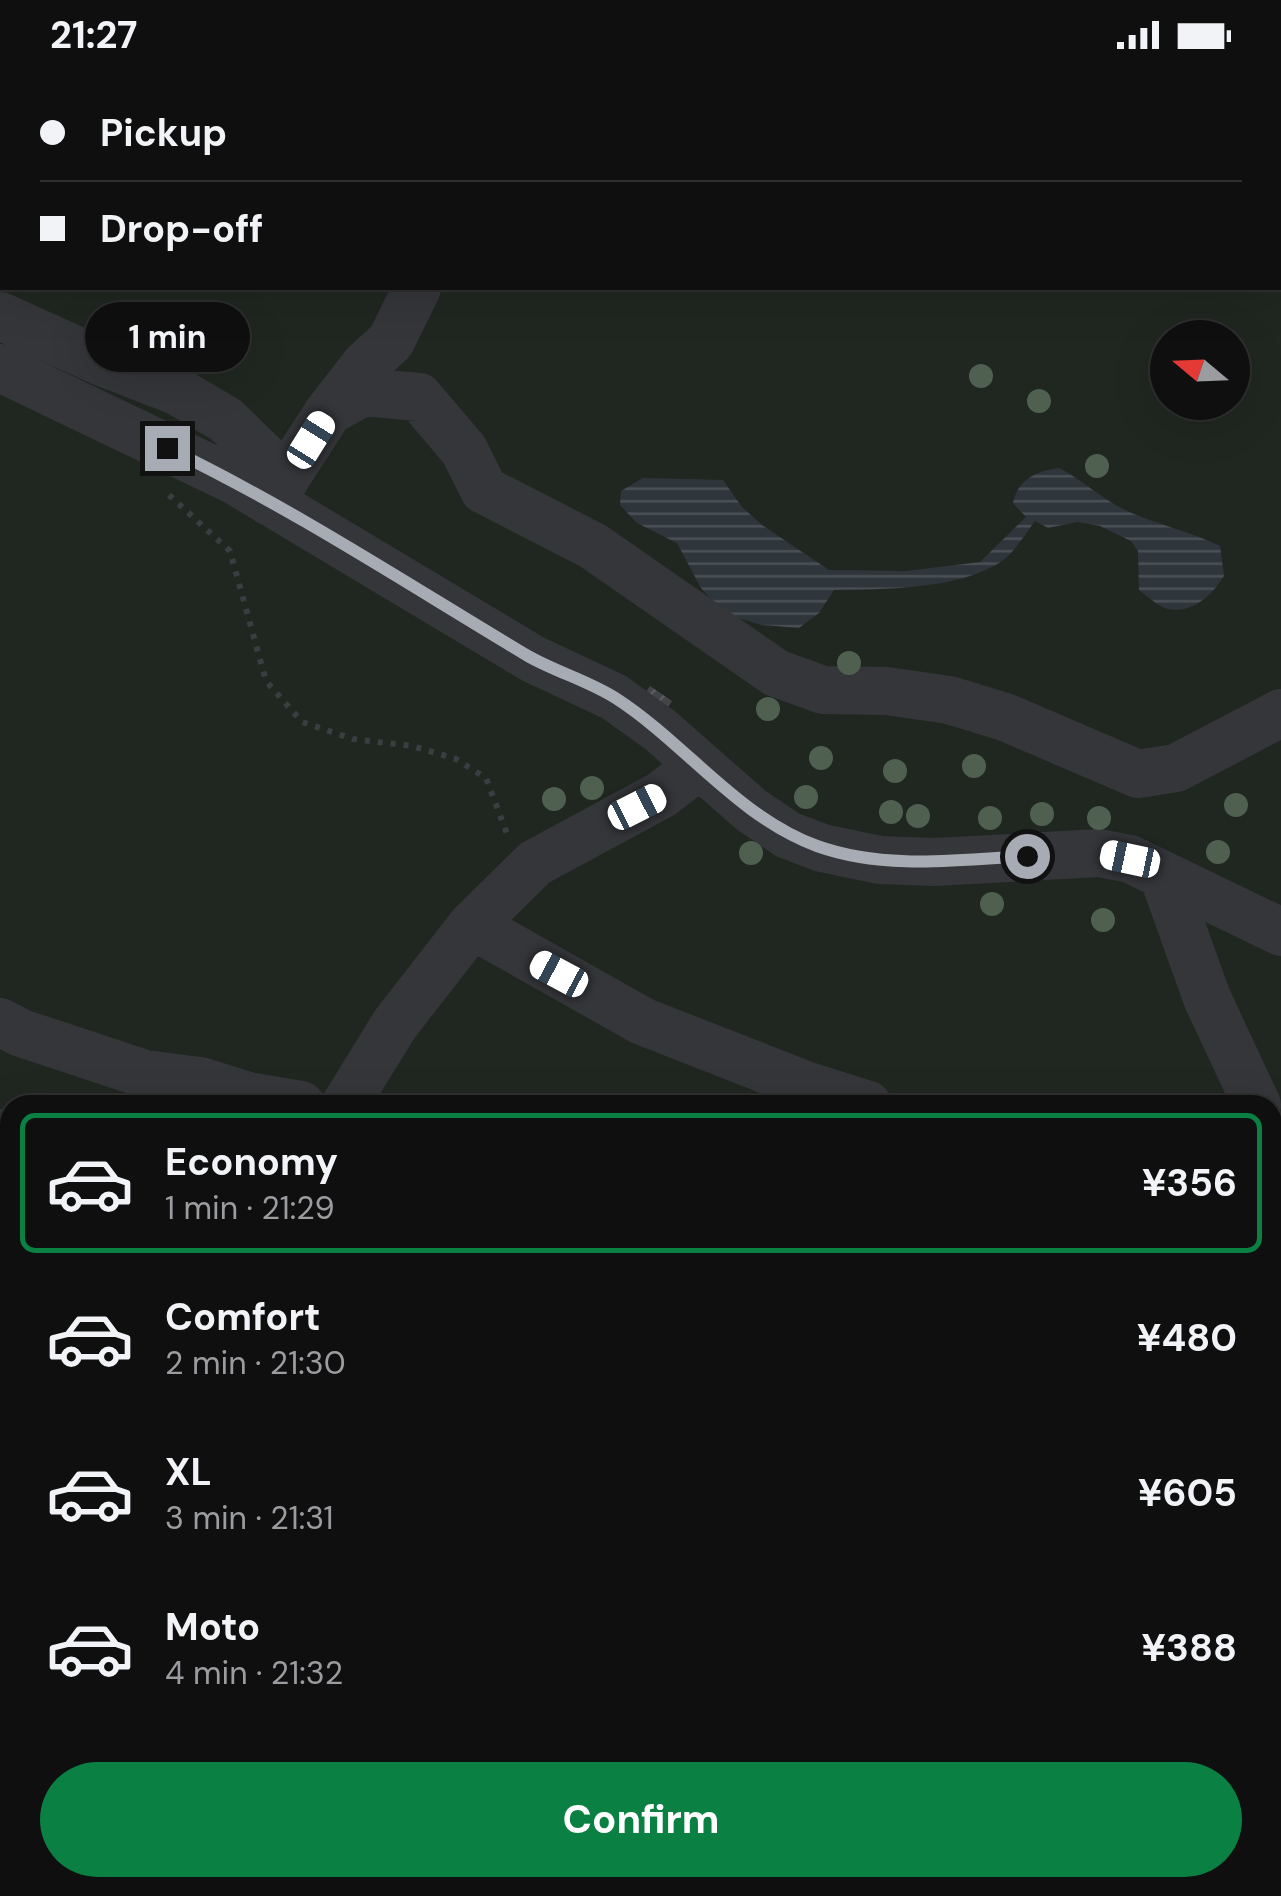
<!DOCTYPE html>
<html lang="en">
<head>
<meta charset="utf-8">
<style>
  body { margin:0; font-family:"DM Sans",sans-serif; background:#181819; color:#f1f3f6; height:100vh; display:flex; flex-direction:column; font-size:38px; white-space:nowrap }
  * { box-sizing:border-box; margin:0 }
  p { font-size:32px; color:#9b9c9f }
  .icon { flex:none; width:55px; height:55px; fill:none; stroke:currentColor; stroke-width:2; stroke-linecap:round; stroke-linejoin:round }
  .map { position:relative; flex:1; overflow:hidden }
  .details { position:absolute; left:0px; top:1025px; width:1282px; height:802px; display:flex; flex-direction:column; background:#0f0f10; border-radius:30px 30px 0 0; box-shadow:0 10px 40px #0002,0 0 0 2px #2f2f30 }
  .details>* { flex:none }
  .top-card { position:absolute; left:0px; top:0px; width:1282px; height:220px; box-shadow:0 10px 40px #0002,0 0 0 2px #2f2f30; display:grid; align-content:center; height:220px; padding:0 40px; background:#0f0f10 }
  .needle { width:65px; rotate:289deg }
  .fabs { position:absolute; left:1150px; top:250px; display:grid; gap:20px }
  .fabs a { display:grid; place-items:center; width:100px; height:100px; border-radius:50%; background:#0f0f10; box-shadow:0 10px 40px #0002,0 0 0 2px #2f2f30; font-size:50px }
  .end { position:absolute; width:45px; height:45px; margin:-22px; border:12px solid #a7abb4; background:#111; box-shadow:0 0 0 5px #111 }
  .from { border-radius:50% }
  .bubble { position:absolute; height:70px; border-radius:35px; background:#0f0f10; box-shadow:0 10px 40px #0002,0 0 0 2px #2f2f30; font-size:32px; font-weight:700; line-height:70px; text-align:center }
  .car { position:absolute; width:30px; height:60px; margin:-30px -15px; border-radius:12px; box-shadow:0 0 8px 2px #0007; background:linear-gradient(#fff 24%,#345 0 40%,#fff 0 76%,#345 0 86%,#fff 0) }
  .top-card b { display:flex; align-items:center; gap:35px; height:95px; font-size:38px }
  .top-card b+b { border-top:2px solid #2f2f30 }
  .top-card i { width:25px; height:25px; background:#f1f3f6 }
  ul { padding:18px 0 0; list-style:none }
  li { display:flex; align-items:center; gap:30px; height:140px; margin:0 20px 15px; padding:0 20px; border:5px solid transparent; border-radius:15px }
  li div { flex:1 }
  li b { display:block; font-size:38px }
  li em { font-style:normal; font-weight:700 }
  li.current { border-color:#0b8043 }
  li>.icon { width:90px; height:90px; stroke-width:1.5 }
  .cta { display:flex; gap:20px; margin-top:auto; padding:20px 40px }
  .cta a { flex:1; height:115px; border-radius:60px; background:#0b8043; color:#fff; font-size:40px; font-weight:700; line-height:115px; text-align:center }
  .status { display:flex; justify-content:space-between; align-items:center; height:70px; padding:0 50px; background:#0f0f10; direction:ltr }
  .status svg { height:28px; fill:currentColor }
  .map>svg:first-child { display:block }
  .green { fill:#202721; fill-rule:evenodd }
  .water { fill:url(#water-rules) }
  .building { fill:url(#building-hatch) }
  .lines { fill:none; stroke-linecap:round; stroke-linejoin:round }
  .path { stroke:#3b3d41; stroke-width:6; stroke-dasharray:5 8; stroke-linecap:butt }
  .minor { stroke:#35363a; stroke-width:48 }
  .tree { fill:#4f5f50 }
  .route { stroke:#a7abb4; stroke-width:12 }
</style>
</head>
<body>
<div class="status"><b>21:27</b><svg viewBox="0 0 49 12"><path d="M0 12V9h3v3zM5 12V6h3v6zM10 12V3h3v9zM15 12V0h3v12zM26 1h20v11H26zM47 4h2v5h-2z"/></svg></div>
<div class="map">
<svg width="1281" height="1826" viewBox="0 0 1281 1826">
  <defs>
    <pattern id="water-rules" width="6" height="5" patternUnits="userSpaceOnUse" patternTransform="scale(2.5)"><rect width="6" height="5" fill="#2e363c"/><path d="M0 2.5h6" fill="none" stroke="#495056"/></pattern>
    <pattern id="building-hatch" width="6" height="6" patternUnits="userSpaceOnUse" patternTransform="scale(2.5)"><rect width="6" height="6" fill="#434448"/><path d="M-1 1l2-2M0 6l6-6M5 7l2-2" fill="none" stroke="#5b5c60"/></pattern>
  </defs>
  <rect width="100%" height="100%" fill="#141415"/>
  <!-- green -->
  <path class="green" d="M0,0h1281v1810l-9,-6v-769h-1262v91l-10,-5zM2,2h1278v216h-1278zM1168,268h64v64h-64z
    M0,1384l10,5v429h1016l22,8h-1048z"/>
  <!-- water -->
  <path class="water" d="M1059,398c24,12 41,30 66,42 30,14 64,21 95,36l4,30c-11,18 -31,38 -56,33 -9,-2 -21,-13 -29,-19l-1,-39 -7,-10 -31,-15 -23,-4 -29,6 -13,-7c-10,13 -22,34 -36,42 -44,27 -116,26 -165,27l-15,23 -20,15 -37,-3 -38,-11 -23,-26 -24,-45 -40,-20 -17,-18 1,-14 22,-13 80,2 19,27 20,18 67,45 78,1 73,-9 46,-45 -13,-14c5,-24 24,-32 46,-35z"/>
  <!-- building -->
  <path class="building" d="M650,616l22,15 -11,15 -21,-16z
    M0,1132l10,4v244l-10,-4z"/>
  <g class="lines">
    <!-- path -->
    <path class="path" d="M169,425l61,56 36,130 36,41 51,17 59,7 44,13 30,19 23,61
      M0,1461l10,7
      M817,1818l20,8
      M55,1826l10,-8"/>
    <!-- minor -->
    <path class="minor" d="M383,0v2
      M742,0l4,2
      M998,0l9,2
      M670,2v-2
      M1280,55h1
      M1280,142h1
      M0,246l102,46 75,29 49,29 60,58
      M0,298l234,112 299,179 81,38 46,33 91,80 37,25 34,13 58,12 55,2 164,-9 31,6 151,73
      M330,340l35,-45 26,-24 26,-53
      M270,432l59,-91 34,-19 56,5 45,53 20,40 109,56 183,127 47,17 64,1 62,9 56,17 133,57 38,-6 105,-55
      M1163,805l44,123 50,107
      M472,855l170,96 166,65 60,19
      M0,952l21,11 124,41 55,7 48,15 53,9
      M345,1035l50,-81 77,-99 63,-62 126,-68 39,-30
      M0,1063l10,9
      M1272,1072l9,21
      M0,1153l10,4
      M1272,1183l9,5
      M0,1204l10,5
      M0,1312l10,4
      M0,1352l10,4
      M1272,1505l9,3
      M1181,1818l13,8
      M1254,1818l12,8
      M970,1826l3,-8"/>
  </g>
  <!-- trees -->
  <g class="tree">
    <circle cx="981" cy="306" r="12"/>
    <circle cx="1039" cy="331" r="12"/>
    <circle cx="1097" cy="396" r="12"/>
    <circle cx="849" cy="593" r="12"/>
    <circle cx="768" cy="639" r="12"/>
    <circle cx="821" cy="688" r="12"/>
    <circle cx="974" cy="696" r="12"/>
    <circle cx="895" cy="701" r="12"/>
    <circle cx="592" cy="718" r="12"/>
    <circle cx="806" cy="727" r="12"/>
    <circle cx="554" cy="729" r="12"/>
    <circle cx="1236" cy="735" r="12"/>
    <circle cx="891" cy="742" r="12"/>
    <circle cx="1042" cy="744" r="12"/>
    <circle cx="918" cy="746" r="12"/>
    <circle cx="990" cy="748" r="12"/>
    <circle cx="1099" cy="748" r="12"/>
    <circle cx="1218" cy="782" r="12"/>
    <circle cx="751" cy="783" r="12"/>
    <circle cx="992" cy="834" r="12"/>
    <circle cx="1103" cy="850" r="12"/>
  </g>
  <g class="lines">
    <!-- route -->
    <path class="route" d="M167,378c125,60 242,137 361,208 28,16 61,25 89,43 69,45 121,118 200,147 67,24 141,14 210,10"/>
  </g>
</svg>
<div class="fabs">
<a><svg class="needle" viewBox="-14 -14 28 28"><path d="M0-13l5 13h-10z" fill="#e53935"/><path d="M0 13l5-13h-10z" fill="#9b9c9f"/></svg></a>
</div>
<i class="end from" style="left:1027px;top:786px"></i>
<i class="end" style="left:167px;top:378px"></i>
<div class="bubble" style="left:85px;top:232px;width:165px">1 min</div>
<i class="car" style="left:311px;top:370px;rotate:32deg"></i>
<i class="car" style="left:637px;top:737px;rotate:63deg"></i>
<i class="car" style="left:1130px;top:789px;rotate:282deg"></i>
<i class="car" style="left:559px;top:904px;rotate:298deg"></i>
<div class="top-card">
<b><i class="from"></i>Pickup</b>
<b><i></i>Drop-off</b>
</div>
<section class="details">
<ul>
<li class="current"><svg class="icon" aria-label="car" viewBox="0 0 24 24"><path d="M5 17H2v-5l4-1 3-4h7l3 4 3 1v5h-3M9 17h6M6 11h13"/><circle cx="7" cy="17" r="2"/><circle cx="17" cy="17" r="2"/></svg><div><b>Economy</b><p>1 min · 21:29</p></div><em>¥356</em></li>
<li><svg class="icon" aria-label="car" viewBox="0 0 24 24"><path d="M5 17H2v-5l4-1 3-4h7l3 4 3 1v5h-3M9 17h6M6 11h13"/><circle cx="7" cy="17" r="2"/><circle cx="17" cy="17" r="2"/></svg><div><b>Comfort</b><p>2 min · 21:30</p></div><em>¥480</em></li>
<li><svg class="icon" aria-label="car" viewBox="0 0 24 24"><path d="M5 17H2v-5l4-1 3-4h7l3 4 3 1v5h-3M9 17h6M6 11h13"/><circle cx="7" cy="17" r="2"/><circle cx="17" cy="17" r="2"/></svg><div><b>XL</b><p>3 min · 21:31</p></div><em>¥605</em></li>
<li><svg class="icon" aria-label="car" viewBox="0 0 24 24"><path d="M5 17H2v-5l4-1 3-4h7l3 4 3 1v5h-3M9 17h6M6 11h13"/><circle cx="7" cy="17" r="2"/><circle cx="17" cy="17" r="2"/></svg><div><b>Moto</b><p>4 min · 21:32</p></div><em>¥388</em></li>
</ul>
<div class="cta"><a>Confirm</a></div>
</section>
</div>
</body>
</html>
